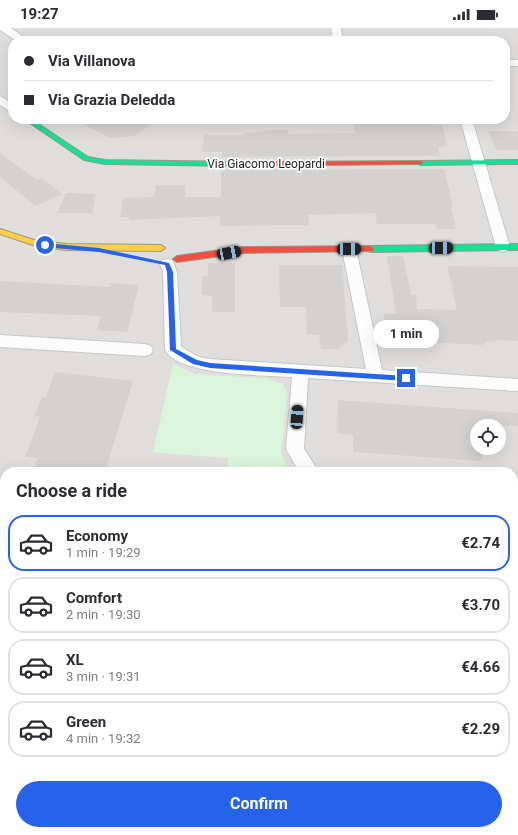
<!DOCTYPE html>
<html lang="en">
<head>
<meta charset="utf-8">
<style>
  body { margin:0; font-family:Roboto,sans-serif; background:#f7f7f7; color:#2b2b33; height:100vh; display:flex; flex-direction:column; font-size:15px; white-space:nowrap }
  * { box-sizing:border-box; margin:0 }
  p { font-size:13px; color:#7c7c81 }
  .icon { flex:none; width:22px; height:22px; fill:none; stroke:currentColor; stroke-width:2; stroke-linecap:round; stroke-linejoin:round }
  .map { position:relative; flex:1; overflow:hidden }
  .panel { position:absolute; left:0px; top:439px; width:518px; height:368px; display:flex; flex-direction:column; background:#fff; border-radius:16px 16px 0 0; box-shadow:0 4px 16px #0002 }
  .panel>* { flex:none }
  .banner { position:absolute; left:8px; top:8px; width:502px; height:88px; border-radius:16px; box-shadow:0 4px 16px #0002; display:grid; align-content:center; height:88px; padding:0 16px; background:#fff }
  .fabs { position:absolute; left:470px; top:391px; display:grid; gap:8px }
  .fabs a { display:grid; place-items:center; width:36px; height:36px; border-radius:50%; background:#fff; box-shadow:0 4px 16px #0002; font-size:20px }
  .end { position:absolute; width:18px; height:18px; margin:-9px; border:5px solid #2563eb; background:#fff; box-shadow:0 0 0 2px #fff }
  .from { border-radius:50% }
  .bubble { position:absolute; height:28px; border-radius:14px; background:#fff; box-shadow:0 4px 16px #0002; font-size:13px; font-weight:700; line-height:28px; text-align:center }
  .car { position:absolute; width:12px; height:24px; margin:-12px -6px; border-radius:5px; box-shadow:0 0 3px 1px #0007; background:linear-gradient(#222 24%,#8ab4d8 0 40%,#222 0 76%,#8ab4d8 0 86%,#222 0) }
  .banner b { display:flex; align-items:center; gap:14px; height:38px; font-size:15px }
  .banner b+b { border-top:1px solid #e1e1e2 }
  .banner i { width:10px; height:10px; background:#2b2b33 }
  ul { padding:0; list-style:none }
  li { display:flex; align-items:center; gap:12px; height:56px; margin:0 8px 6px; padding:0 8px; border:2px solid #e1e1e2; border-radius:16px }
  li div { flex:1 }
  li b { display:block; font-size:15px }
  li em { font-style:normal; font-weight:700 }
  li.selected { border-color:#2563eb }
  li>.icon { width:36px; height:36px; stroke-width:1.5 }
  h2 { padding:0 16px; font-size:18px; line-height:48px }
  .action { display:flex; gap:8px; margin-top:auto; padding:8px 16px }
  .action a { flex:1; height:46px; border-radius:24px; background:#2563eb; color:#fff; font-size:16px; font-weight:700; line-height:46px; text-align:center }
  .status { display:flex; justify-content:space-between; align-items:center; height:28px; padding:0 20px; background:#fff; direction:ltr }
  .status svg { height:11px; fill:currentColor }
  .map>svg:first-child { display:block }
  .residential { fill:#dfdedc; fill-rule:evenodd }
  .grass { fill:#dbecca }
  .forest { fill:#cadec0 }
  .park { fill:#d9f5db }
  .building { fill:#d4d2d0 }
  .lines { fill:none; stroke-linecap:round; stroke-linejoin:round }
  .street-casing { stroke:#c7c6c5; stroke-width:2 }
  .fast-casing { stroke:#979a82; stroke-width:2 }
  .slow-casing { stroke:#979a82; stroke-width:2 }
  .jam-casing { stroke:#979a82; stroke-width:2 }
  .street { fill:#fdfcfc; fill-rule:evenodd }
  .fast { fill:#16e098; fill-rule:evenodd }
  .slow { fill:#ffcf43; fill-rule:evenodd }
  .jam { fill:#f24e42; fill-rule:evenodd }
  .route { fill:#2563eb }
  .labels { text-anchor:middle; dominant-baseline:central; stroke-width:3.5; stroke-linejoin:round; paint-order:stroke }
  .far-street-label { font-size:12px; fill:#222; stroke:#fff }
</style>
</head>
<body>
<div class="status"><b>19:27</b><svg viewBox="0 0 49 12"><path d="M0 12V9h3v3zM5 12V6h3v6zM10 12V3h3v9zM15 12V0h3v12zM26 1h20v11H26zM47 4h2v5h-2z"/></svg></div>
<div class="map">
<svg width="518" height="807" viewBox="0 0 518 807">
  <rect width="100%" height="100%" fill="#f0eeea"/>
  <!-- residential -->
  <path class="residential" d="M0,0h518v597l-5,-1v-152h-223l-9,-18 6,-62 -16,-13 -77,-5 -21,-9 -20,87 76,6 -2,14h-222v134l-5,2zM13,13h492v78h-492zM477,398h22v22h-22z"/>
  <!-- grass -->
  <path class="grass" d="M5,578v224h302l-8,5h-299v-227z
    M513,594l5,1v212h-180l-3,-5h178z"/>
  <!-- forest -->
  <path class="forest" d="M361,802h98l9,5h-105z"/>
  <!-- park -->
  <path class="park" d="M173,336l21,10 77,5 12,5 4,8 -6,62 9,18h-63l1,-14 -75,-6z"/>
  <!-- building -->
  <path class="building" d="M74,91h85l-25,17 -24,2z
    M371,91l66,1 1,5h4l1,3 4,18 -9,1 2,9 -218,1v-5h-20l2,-17h40v-2l21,-1v-2h23v4l67,-1 -2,-13z
    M488,103h30v19h-22z
    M0,125l37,27 4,-2 21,16 -26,12 -36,-29z
    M444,141l9,38h-2l5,22h-19l-2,-5h-58l-2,-11 -67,2 1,10 -89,1v-10l-91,4v-3h-9l3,-19 31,-1 2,-12h29v12h36v-27z
    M66,165l30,1 -4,19h-35z
    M387,228h16l8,39h5l1,14 40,1 -10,-44 71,1v74l-22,-1v2l-9,-1 -4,4 -98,-5 -1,-26h12z
    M208,235h27v49h-23l1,-16 -11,-1v-19l6,-1z
    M279,237h63l6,76 -10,8h-17l-2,-14h-12l-1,-28h-26z
    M0,253l110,6 1,-4 28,2 -12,47 -30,-2 4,-14 -101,-4z
    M55,344l78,9 -28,91h-72l5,-14 -13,-1 15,-40 -6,-1 8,-19h4z
    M338,372l180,13v13h-41v22h4l1,13 -129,-9v-17l-16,-2z"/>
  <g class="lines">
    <defs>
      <path id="street" d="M0,0h11l18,13h-12l-17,-11z
        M331,0h10l2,13h-10z
        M505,32h13v6h-13z
        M0,68l13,8v9l-13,-8z
        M460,91h12l38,128 -2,3 -5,2 -5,-2 -2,-3z
        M349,216l5,2 2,3 26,121 136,9v12l-210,-13 -4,71 15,23h-20l-13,-23 6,-72c-28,-2 -113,-1 -127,-27l-2,-78 -3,-8 2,-4 5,-1 5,1 5,12 4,75 18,10 11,2 156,10 -24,-120 2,-3z
        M0,307l145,9 6,2 2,4 -2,4 -6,2 -145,-9z
        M513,463h5v16h-5z"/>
      <path id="fast" d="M24,91h7l57,38 17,3 134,2 3,2 -3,2 -134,-2 -21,-4z
        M518,132v4l-98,1 -3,-2 3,-2z
        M518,216v6l-148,2 -4,-3 4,-3z"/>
      <path id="slow" d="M0,201l34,11 32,4 95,1 4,3 -4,3 -95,-1 -33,-5 -33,-11z"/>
      <path id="jam" d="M420,133l3,2 -1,1 -183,2 -3,-2 3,-2z
        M370,218l4,3 -1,2 -130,2 -66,9 -4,-3 4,-3 66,-9z"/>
    </defs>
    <!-- street casing -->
    <use href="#street" class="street-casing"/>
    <!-- fast casing -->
    <use href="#fast" class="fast-casing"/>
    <!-- slow casing -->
    <use href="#slow" class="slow-casing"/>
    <!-- jam casing -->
    <use href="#jam" class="jam-casing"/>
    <!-- street -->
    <use href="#street" class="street"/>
    <!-- fast -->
    <use href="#fast" class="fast"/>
    <!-- slow -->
    <use href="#slow" class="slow"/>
    <!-- jam -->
    <use href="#jam" class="jam"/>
  </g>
  <!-- route -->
  <path class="route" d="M45,215l54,5 70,15 4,9 3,77 21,11 13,3 196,13 3,2 -3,3 -196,-13 -17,-4 -23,-14 -3,-78 -2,-7 -66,-13 -56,-5z"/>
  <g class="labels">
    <!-- far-street labels -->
    <g class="far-street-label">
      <text x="266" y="136">Via Giacomo Leopardi</text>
    </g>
  </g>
</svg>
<div class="fabs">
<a><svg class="icon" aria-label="locate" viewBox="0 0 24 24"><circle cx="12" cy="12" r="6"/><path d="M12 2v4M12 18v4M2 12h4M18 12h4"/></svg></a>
</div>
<i class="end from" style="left:45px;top:217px"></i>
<i class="end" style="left:406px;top:350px"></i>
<div class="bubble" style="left:373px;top:292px;width:66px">1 min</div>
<i class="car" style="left:441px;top:220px;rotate:89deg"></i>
<i class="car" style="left:349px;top:221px;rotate:89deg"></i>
<i class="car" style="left:229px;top:225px;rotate:79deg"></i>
<i class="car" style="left:297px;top:389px;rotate:4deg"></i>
<div class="banner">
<b><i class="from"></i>Via Villanova</b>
<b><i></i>Via Grazia Deledda</b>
</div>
<section class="panel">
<h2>Choose a ride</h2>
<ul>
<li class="selected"><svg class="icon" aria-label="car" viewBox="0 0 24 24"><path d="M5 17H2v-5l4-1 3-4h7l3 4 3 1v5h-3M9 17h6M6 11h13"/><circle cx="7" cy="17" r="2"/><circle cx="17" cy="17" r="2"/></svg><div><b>Economy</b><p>1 min · 19:29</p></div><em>€2.74</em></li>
<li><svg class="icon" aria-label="car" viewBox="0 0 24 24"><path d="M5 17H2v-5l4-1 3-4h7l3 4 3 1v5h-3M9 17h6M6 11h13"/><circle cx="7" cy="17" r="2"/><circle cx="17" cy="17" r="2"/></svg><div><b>Comfort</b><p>2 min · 19:30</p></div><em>€3.70</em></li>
<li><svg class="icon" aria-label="car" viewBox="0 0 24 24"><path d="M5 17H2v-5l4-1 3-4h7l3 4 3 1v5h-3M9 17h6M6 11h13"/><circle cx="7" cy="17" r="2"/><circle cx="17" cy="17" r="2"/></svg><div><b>XL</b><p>3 min · 19:31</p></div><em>€4.66</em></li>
<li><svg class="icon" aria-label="car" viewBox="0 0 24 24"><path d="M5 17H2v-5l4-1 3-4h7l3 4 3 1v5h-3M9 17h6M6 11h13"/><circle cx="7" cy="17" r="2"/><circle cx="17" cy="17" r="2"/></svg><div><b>Green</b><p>4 min · 19:32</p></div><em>€2.29</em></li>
</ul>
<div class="action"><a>Confirm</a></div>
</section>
</div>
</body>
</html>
